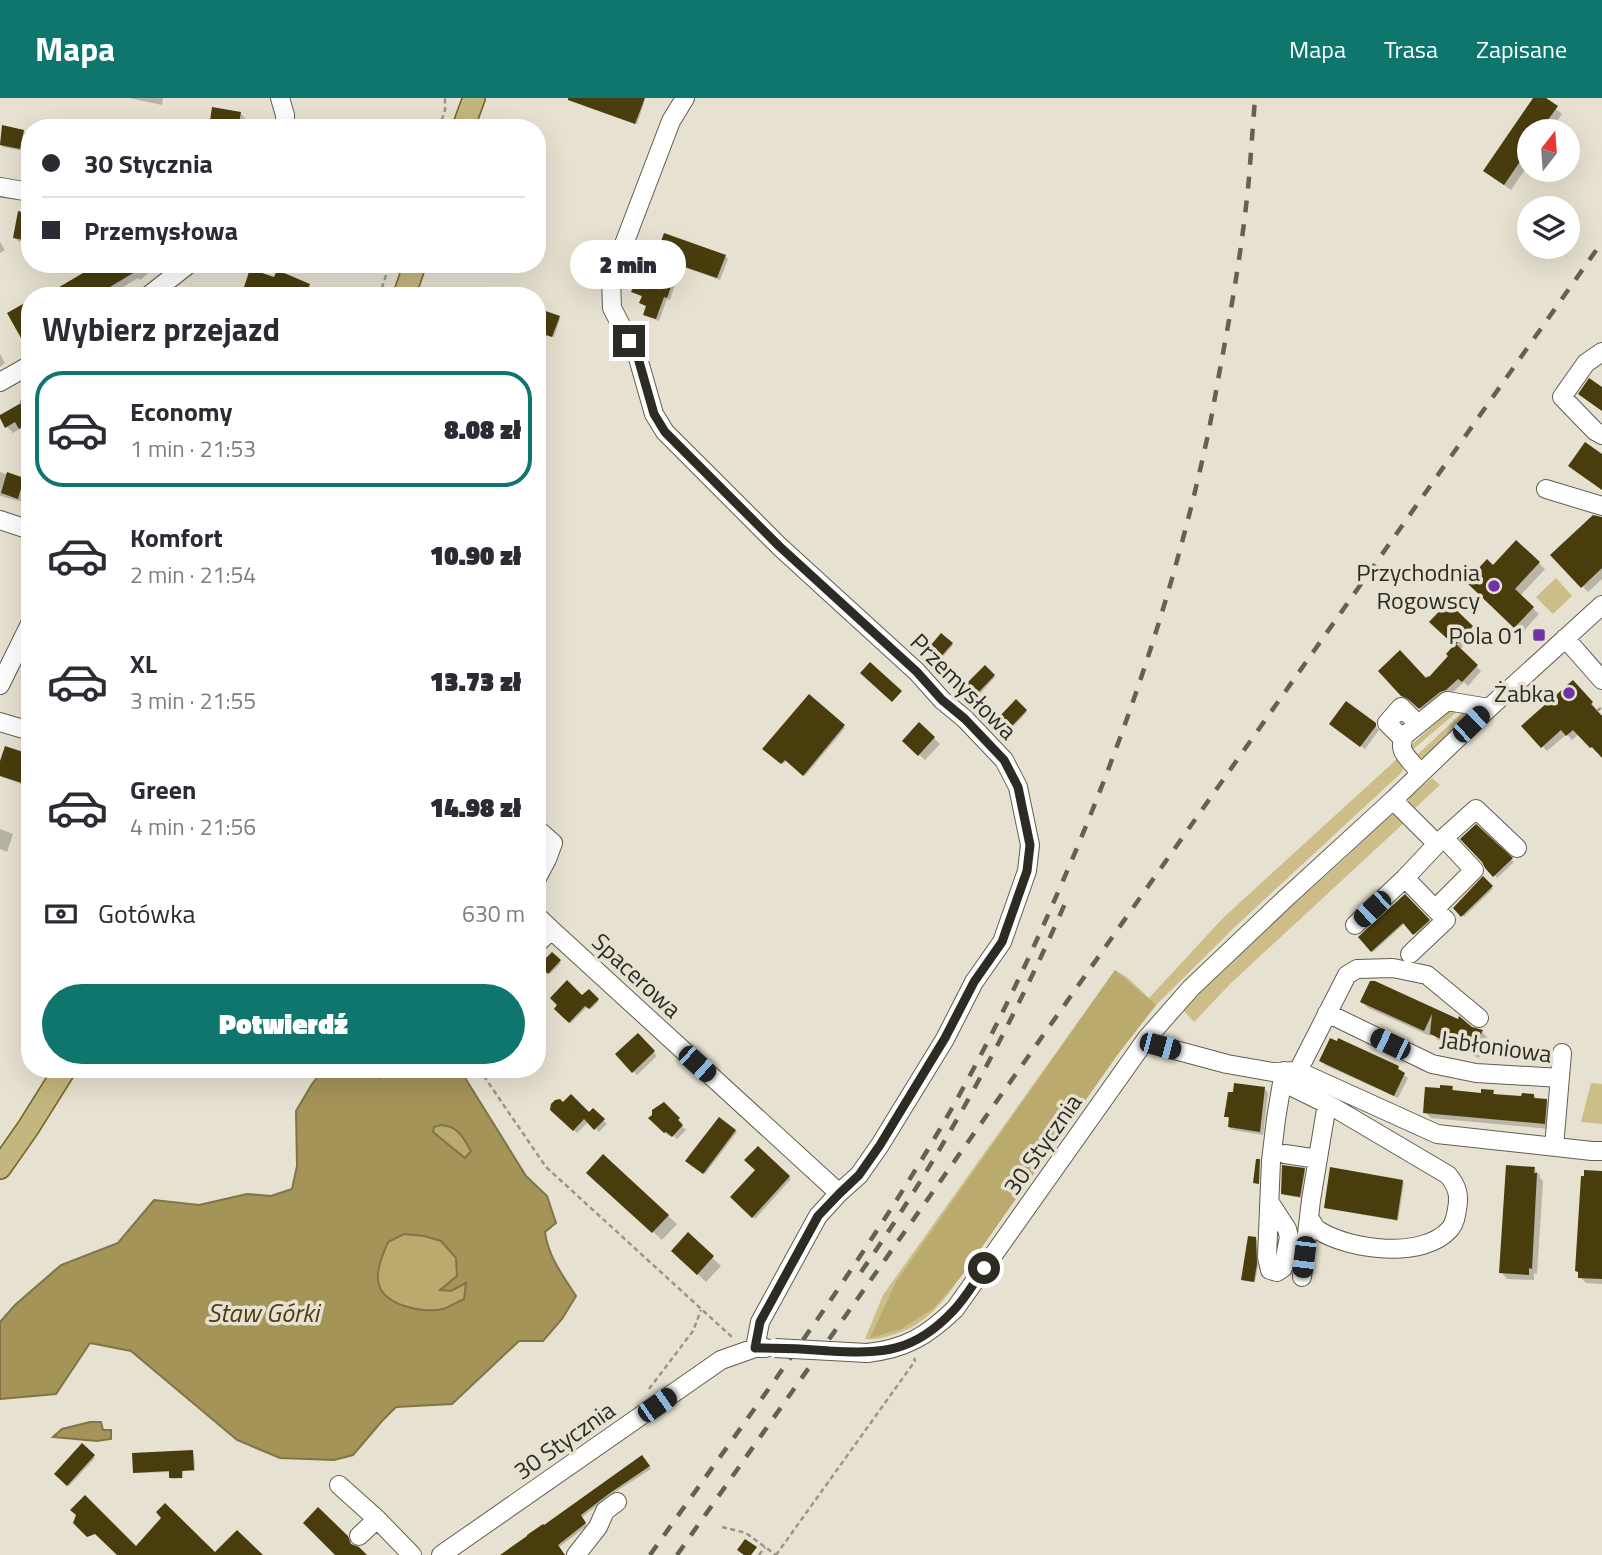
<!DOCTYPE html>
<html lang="pl">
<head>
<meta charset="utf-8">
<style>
  body { margin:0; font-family:"Titillium Web",sans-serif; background:#f2f2f3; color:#2b2b33; height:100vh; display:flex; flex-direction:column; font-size:26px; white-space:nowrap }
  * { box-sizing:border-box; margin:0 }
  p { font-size:23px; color:#7c7c81 }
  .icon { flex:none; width:38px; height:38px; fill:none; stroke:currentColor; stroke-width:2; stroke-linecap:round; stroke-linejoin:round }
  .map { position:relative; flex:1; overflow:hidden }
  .drawer { position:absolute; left:21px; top:189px; width:525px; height:791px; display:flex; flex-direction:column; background:#fff; border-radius:28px; box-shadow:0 7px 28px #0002 }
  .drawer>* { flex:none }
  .hud { position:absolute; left:21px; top:21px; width:525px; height:154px; border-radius:28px; box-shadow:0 7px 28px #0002; display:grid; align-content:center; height:154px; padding:0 21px; background:#fff }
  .needle { width:46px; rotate:17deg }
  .fabs { position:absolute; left:1517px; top:21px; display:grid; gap:14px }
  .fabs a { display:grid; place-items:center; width:63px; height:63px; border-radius:50%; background:#fff; box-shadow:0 7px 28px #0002; font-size:35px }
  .end { position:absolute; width:32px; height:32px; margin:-16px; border:9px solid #2c2b24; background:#fff; box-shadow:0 0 0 4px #fff }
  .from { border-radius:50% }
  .bubble { position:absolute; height:49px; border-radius:24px; background:#fff; box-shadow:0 7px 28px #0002; font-size:23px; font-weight:800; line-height:49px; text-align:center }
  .car { position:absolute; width:21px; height:42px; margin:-21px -10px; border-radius:9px; box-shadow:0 0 5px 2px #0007; background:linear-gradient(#222 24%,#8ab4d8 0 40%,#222 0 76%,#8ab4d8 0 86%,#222 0) }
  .hud b { display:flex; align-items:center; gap:24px; height:66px; font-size:26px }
  .hud b+b { border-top:2px solid #e1e1e2 }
  .hud i { width:18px; height:18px; background:#2b2b33 }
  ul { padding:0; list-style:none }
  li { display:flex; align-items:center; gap:21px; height:116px; margin:0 14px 10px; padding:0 7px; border:4px solid transparent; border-radius:28px }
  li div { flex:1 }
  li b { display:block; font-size:26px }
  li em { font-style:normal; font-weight:800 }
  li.selected { border-color:#0f766e }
  li>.icon { width:63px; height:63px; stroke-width:1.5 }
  h2 { padding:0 21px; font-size:32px; line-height:84px }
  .pay { display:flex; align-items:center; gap:18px; height:77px; padding:0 21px; font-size:26px }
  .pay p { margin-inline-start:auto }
  .primary-button { display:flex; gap:14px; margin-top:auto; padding:14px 21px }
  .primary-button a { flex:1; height:80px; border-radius:42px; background:#0f766e; color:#fff; font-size:28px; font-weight:800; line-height:80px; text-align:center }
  header { display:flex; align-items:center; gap:42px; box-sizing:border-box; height:98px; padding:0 35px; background:#0f766e; color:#fff }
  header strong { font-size:33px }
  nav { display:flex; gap:38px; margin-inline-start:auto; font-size:24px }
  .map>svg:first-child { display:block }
  .green { fill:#ccbd89 }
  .forest { fill:#baaa6e }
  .water { fill:#a49458; stroke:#807448; stroke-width:2; fill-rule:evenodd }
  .shadow { fill:#0003 }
  .building { fill:#493d0e }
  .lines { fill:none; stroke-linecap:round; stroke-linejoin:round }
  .minor-casing { stroke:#625e50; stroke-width:20 }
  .major-casing { stroke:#756627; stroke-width:24 }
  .path { stroke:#999689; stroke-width:2.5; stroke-dasharray:5 3.5; stroke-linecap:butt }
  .minor { stroke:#fff; stroke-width:18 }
  .major { stroke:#c4b67f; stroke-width:21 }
  .rail { stroke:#636157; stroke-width:4.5; stroke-dasharray:12 12; stroke-linecap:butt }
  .minor-bridge-casing { stroke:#625e50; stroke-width:20; stroke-linecap:butt }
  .minor-bridge { stroke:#fff; stroke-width:18 }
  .route { stroke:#2c2b24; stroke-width:9 }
  .poi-dot { fill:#7032a7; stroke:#e6e1d0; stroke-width:2.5 }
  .labels { text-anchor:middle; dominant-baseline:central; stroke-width:7; stroke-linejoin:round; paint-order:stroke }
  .poi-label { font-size:24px; fill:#2c2b24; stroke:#e6e1d0; text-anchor:end }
  .street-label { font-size:24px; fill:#2c2b24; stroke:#e6e1d0 }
  .water-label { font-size:26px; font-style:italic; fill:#4c3f0f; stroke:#e6e1d0 }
</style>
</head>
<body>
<header>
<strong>Mapa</strong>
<nav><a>Mapa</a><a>Trasa</a><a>Zapisane</a></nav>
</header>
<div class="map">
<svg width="1602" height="1457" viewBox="0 0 1602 1457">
  <rect width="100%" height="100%" fill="#e6e1d0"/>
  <!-- green -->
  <path class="green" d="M1556,480l16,18 -19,18 -17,-17z
    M1452,610l6,3 -47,40 -3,-3z
    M1466,611l8,3 -50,46 -8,-2z
    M1397,661l5,6 1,5 -3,4 -161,149 -83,82 -37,48 -169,239c-16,20 -32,36 -58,43 -9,3 -18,5 -27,4l18,-44 232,-325 13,8 21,20 74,-80z
    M1432,680l8,7 -26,24 -6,-6 1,-5z
    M1393,714l4,1 9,8 -176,163 -36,38 -11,-12 86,-83 73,-66z
    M1591,985l11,1v40l-21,-2z"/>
  <!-- forest -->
  <path class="forest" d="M1115,872l41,35 -39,50 -154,219 -29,34 -33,21 -31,9 26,-56z
    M441,1027c17,1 22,12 30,26l-6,7 -32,-26 1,-5z
    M404,1136l20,2 17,5 15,17 1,18 -16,14 25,-7 -2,16c-7,3 -14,8 -21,10 -20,5 -63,-4 -65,-29 -1,-13 5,-26 10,-38z"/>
  <!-- water -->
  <path class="water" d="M324,971h38l17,9 13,-9h63l7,4 64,103 21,20 9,27 -11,9c3,24 18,44 31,64l-14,23 -19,22h-24l-67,63 -56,3 -14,14 -29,34 -19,5 -54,-2 -43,-18 -106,-89 -41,-8 -34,51 -56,5v-77l15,-17 46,-40 57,-22 36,-43 45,5 48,-11 24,2 21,-7 5,-23 -1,-55 16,-27zM441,1027c17,1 22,12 30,26l-6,7 -32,-26 1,-5zM404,1136l20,2 17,5 15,17 1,18 -17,14 11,1 15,-8 -2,16c-7,3 -14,8 -21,10 -20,5 -63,-4 -65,-29 -1,-13 5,-26 10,-38z
    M90,1324h11l2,8h8v9l-14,2 -44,-4 9,-8z"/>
  <!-- shadow -->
  <path class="shadow" d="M129,0h34l-1,7z
    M587,0h45l12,5 -7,21 -51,-18z
    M1535,0h8l19,16 -12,17h-20v31l-19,28 -19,-13z
    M241,16l4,4 -2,10h-32z
    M3,29l20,4 7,4v17l-27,-5 -3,-3z
    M30,117v28l-12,-2 -4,-4z
    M665,137l60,21 3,3 -8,21 -39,-14 -11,34 -3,-1 -8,22 -11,-4 -3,-3 3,-7 -7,-4 2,-6 -10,-5 14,-6z
    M0,144l5,8 -5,3z
    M96,166h52l-2,2 4,6 -10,8 -2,-2 -30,18h-56z
    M275,181l34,7 3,2 -4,8h-65z
    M30,213v27l-4,2 -3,-3z
    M559,220l1,1 -6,18 -17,-5z
    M0,256l5,9 -5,4z
    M28,298l2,1v35l-4,2 -5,-6 -8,5 -6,-6 -6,-11 20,-11 -2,-4z
    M0,374l30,10v14l-5,-1 -2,7 -23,-6z
    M1602,421v60l-14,13 -35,-37z
    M1516,444l29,27 -25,27 19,18 -17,19 -54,-51 25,-15z
    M1448,507l29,28 -18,17 22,21 -13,15 -4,-4 -13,12 -26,19 -9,-10 -8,-2 -28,-30 46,9 25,-24 5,-11z
    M941,538l12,9 -13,15 -11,-9z
    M985,569l10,10 -16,18 -11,-11z
    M1578,589l24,29v39l-4,-5 -2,2 -17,-18 -7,6 -5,-6 -20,17 -23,-25z
    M809,599l36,31 -40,48 -18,-16 -4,4 -18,-15z
    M1016,603l11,11 -14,15 -11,-10z
    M1375,627l4,5 -14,19 -30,-22z
    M934,640l6,6 -15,16 -20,-19z
    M28,658l2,2 -2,11 2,4 -4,13 -26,-10v-9z
    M1476,729l38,35 -17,16 -10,-11z
    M0,731l13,5 -6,18 -7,-3z
    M1483,781l10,10 -29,28 -9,-9z
    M1405,798l25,26 -14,13 -11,-12 -32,29 -13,-14z
    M552,856l9,9 -11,11 -9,-9z
    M1371,884l100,47 11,3 6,6 -9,20 -41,-18 -6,-7 -2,3 -62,-28 -6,-6z
    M589,893l10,10 -8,8 -3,-3 -17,17 -15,-14 26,-11z
    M638,937l19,21 -20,19 -20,-21z
    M1321,963l77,7 4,3 -1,2 7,5 -10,20 -73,-33z
    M1452,990l4,4 26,2 11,-2 4,4 26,2 11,-3 4,5h8l6,7 -2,22 -119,-11 -6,-6 16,-22z
    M1265,991l3,4 -5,42 -30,-5 -4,-3 1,-7 -4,-4z
    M664,1007l18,18 -2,1 6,6 -9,9 -6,-5 -2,2 -18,-18z
    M552,1011l37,5 4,-4 14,14 -8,8 -11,-10 -11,11z
    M719,1021l18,13 -32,42 -17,-13z
    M758,1050l33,31 -36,40 -23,-22 25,-27z
    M603,1058l74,68 -15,16 -65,-59z
    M1534,1071l6,6v3l3,3 -6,93 -3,-1v7l-27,-1 -6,-7z
    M1304,1072l1,2 -4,26 -17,-3 -1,-1z
    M1602,1075v111l-16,-1 -6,-6 5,-99z
    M1402,1083l2,2 -6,38 -72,-13z
    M688,1137l33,31 -15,16 -33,-31z
    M1256,1141l1,1 1,26 -3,16 -11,-2z
    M82,1348l13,12 -26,28 -13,-12z
    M192,1354l2,2 1,17h-12v7l-11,1 -1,-7 -35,1 -1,-1z
    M642,1359l9,12 -39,25 -31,24 6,8 -29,22 5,7h-60z"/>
  <!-- building -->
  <path class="building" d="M568,0h77l-10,26 -67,-24z
    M1533,0h13l12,8 -18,25h-10v16l-26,38 -21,-14z
    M212,9l29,5 -3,16h-29z
    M2,27l22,5 -4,19 -20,-4z
    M18,113l12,3v27l-17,-3z
    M664,135l62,22 -9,23 -38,-13 -12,33 -3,-1 -8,22 -13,-4 3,-9 -7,-3 3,-7 -11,-4 5,-12 10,3z
    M79,166h69l-53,32h-51l39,-23z
    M250,171l24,8 3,-7 33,14 -5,12h-64z
    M30,202v33l-9,5 -14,-25z
    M537,210l23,8 -8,21 -15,-5z
    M1589,280l13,9v24l-24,-17z
    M30,300v25l-11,6 -4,-7 -10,6 -5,-10v-3z
    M1585,344l17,12v36l-34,-24z
    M7,374l17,6 -6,21 -17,-6z
    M1593,417l9,2v51l-21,20 -31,-33z
    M1516,442l24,22 -25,27 19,18 -20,21 -48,-46 21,-23 6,6z
    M1448,504l25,24 -17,18 22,21 -16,17 -4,-3 -12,11 -6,2 -21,17 -11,-10 -7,-3 -23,-25 22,-21 26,28 2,-2 1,1 19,-21 -2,-2 8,-9 -25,-23z
    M941,535l12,10 -15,17 -12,-9z
    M870,564l32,29 -10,11 -32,-29z
    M985,567l10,10 -19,20 -10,-11z
    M1573,582l20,22 -2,2 11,12v42l-10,-11 -2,1 -17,-18 -7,6 -5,-6 -20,18 -20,-22z
    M809,596l36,31 -42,51 -18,-16 -4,4 -19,-15z
    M1016,601l11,11 -17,18 -11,-11z
    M1346,603l30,22v3l-16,21 -31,-23z
    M919,624l16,15 -17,19 -16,-15z
    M5,648l24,8 -4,11 3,1 -6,17 -22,-7v-15z
    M1476,726l37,34 -20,19 -8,-9 -3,-6 -22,-23z
    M1483,778l10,10 -32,31 -8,-9z
    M1405,796l25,26 -17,15 -10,-12 -32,29 -13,-15z
    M552,854l9,8 -13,14 -9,-9z
    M567,882l15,15 7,-6 10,10 -10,10 -4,-3 -16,17 -15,-14 3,-4 -7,-7z
    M1370,883h5l83,38 1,-3 13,11 11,3 -11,23 -42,-19 2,-20 -8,17 -64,-29z
    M638,935l17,18 -23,22 -17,-19z
    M1330,940l7,3 1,-3 61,28 -1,3 7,4 -11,23 -75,-35z
    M1234,985l31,4 -5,45 -32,-5 1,-10h-5l4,-25h5z
    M1440,987l13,1 -1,4 29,3v-4l13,1 -1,4 28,2 1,-3 12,1v4l13,1 -2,25 -122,-11 2,-26 15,1z
    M571,996l18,18 4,-4 12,11 -11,11 -10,-11 -11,12 -23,-21 1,-6 4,-4 5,-1 3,3z
    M664,1004l16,16 -2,2 5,5 -11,12 -6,-5 -2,1 -16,-15 4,-3v-5z
    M719,1019l17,13 -33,44 -18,-13z
    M758,1048l32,30 -38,42 -22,-21 25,-27 -11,-10z
    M603,1056l66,61 -17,18 -66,-60z
    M1256,1061h4l-1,25 -6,-1z
    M1282,1067l23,3 -5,29 -19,-3z
    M1506,1067l29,2 -1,6h3l-5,96 -3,-1v7l-30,-2z
    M1330,1069l73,13 -6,40 -73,-12z
    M1584,1072l18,1v108l-24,-1v-6l-3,-1 6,-95h3z
    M688,1134l26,24 -17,19 -26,-24z
    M1248,1138l8,1 1,27 -3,18 -13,-2z
    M82,1345l13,12 -28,31 -13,-12z
    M193,1352l1,20 -12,1v7h-13v-7l-36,2 -1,-20z
    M642,1357l8,11 -40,27 -29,22 5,8 -28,22 7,10h-65l27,-19v-1l16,-11 1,1z
    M85,1397l51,51 25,-28 -5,-6 9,-9 50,49 22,-22 26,25h-146l-22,-21 -8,3 -14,-14 3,-8 -6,-5z
    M318,1409l30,29 3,8 8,3 8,8h-32l-32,-32z
    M745,1441l12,8 -6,8h-7l-7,-5z"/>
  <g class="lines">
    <defs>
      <path id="minor" d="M280,0l5,17v13
        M685,0l-14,23 -60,157 1,30 26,50 16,56 11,18 114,114 138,126 25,28 23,19 39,41 14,27 12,58 -3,26 -25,71 -28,40 -29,57 -65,106 -21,30 -20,18 -21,23 -58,106 -5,26
        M0,89l30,5
        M148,198l41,-32
        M1602,254l-16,11 -24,34 33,34 7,4
        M0,284l30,-17
        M1546,391l56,17
        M0,422l30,10
        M1565,540l37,42
        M0,587l30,-61
        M0,624l30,9
        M1403,641l-16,-16 14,-16 17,17
        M1420,676c-8,-15 -25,-21 -15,-39l42,-34 42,7
        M1393,702l44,44 39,-35 41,39
        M537,731l16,14 -6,16 -10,19
        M1437,746l-32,34 30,31 39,-39 -30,-32
        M537,818l19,18
        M1355,827l50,-47
        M537,846l10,-10h9l283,259
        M1410,856l36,-34 -11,-11
        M1327,915l105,51 44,9 84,5
        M1147,940l13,8 67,18 45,8 26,-1 139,63 155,17h10
        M1298,973l49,-96 10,-6 36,-1 34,7 52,43
        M1282,984l51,25 115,68c9,11 12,20 9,34 -1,7 -2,14 -7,20 -27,31 -101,21 -132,1 -4,-3 -6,-8 -9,-13
        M1554,1049l8,-94
        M1285,1056l33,5
        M1270,1105l17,26 2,8 -6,31 -6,4 -7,-2 -3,-13 4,-96 5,-42 8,-48
        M1302,1179l9,-77 16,-96
        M867,1255c38,-4 60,-17 88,-44l192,-271 44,-50 95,-90 107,-98 96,-92 113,-103
        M339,1387l38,34 35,36
        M359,1438l18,-17
        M441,1457l280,-195 34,-12h11
        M576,1457l22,-28 7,-16 12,-9"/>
      <path id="major" d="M463,30l11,-30
        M404,198l11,-32
        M0,1070l28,-40 37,-59"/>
    </defs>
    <!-- minor casing -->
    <use href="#minor" class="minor-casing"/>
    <!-- major casing -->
    <use href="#major" class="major-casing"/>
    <!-- path -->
    <path class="path" d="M439,30l6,-18v-12
      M379,198l11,-32
      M1597,613l5,-4
      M479,971l67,98 187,171
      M649,1291l44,-58 8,-21
      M722,1429l24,6 30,22
      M759,1457l6,-8
      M776,1457l139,-194 -1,-3"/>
    <!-- minor -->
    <use href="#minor" class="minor"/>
    <!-- major -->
    <use href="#major" class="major"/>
    <!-- rail -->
    <path class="rail" d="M861,1174c81,-117 149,-242 206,-373
      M650,1457c99,-140 203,-278 290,-426 43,-74 81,-152 115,-230 64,-145 116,-296 150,-451 6,-26 10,-52 15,-79 12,-63 23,-127 29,-191 2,-26 4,-53 6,-80
      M677,1457l925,-1313"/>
    <defs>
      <path id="minor-bridge" d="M775,1250l92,5"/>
    </defs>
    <!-- minor-bridge casing -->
    <use href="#minor-bridge" class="minor-bridge-casing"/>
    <!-- minor-bridge -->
    <use href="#minor-bridge" class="minor-bridge"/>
  </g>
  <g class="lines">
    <!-- route -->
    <path class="route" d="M629,243l9,17 16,56 11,18 114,114 138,126 25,28 23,19 39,41 14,27 12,58 -3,26 -25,71 -28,40 -29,56 -65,107 -21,30 -20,19 -21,22 -58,106 -5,26c25,0 50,1 75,3 53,3 84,1 122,-39 13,-13 22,-29 32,-44"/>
  </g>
  <!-- markers -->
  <g class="poi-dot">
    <circle cx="1494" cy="488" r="7"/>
    <rect x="1532" y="530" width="14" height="14" rx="3.5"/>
    <circle cx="1569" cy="595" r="7"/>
  </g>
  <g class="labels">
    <!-- poi labels -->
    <g class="poi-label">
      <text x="1480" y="474">Przychodnia<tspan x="1480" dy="28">Rogowscy</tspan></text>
      <text x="1525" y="537">Pola 01</text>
      <text x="1555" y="595">Żabka</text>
    </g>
    <!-- street labels -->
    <g class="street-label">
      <text transform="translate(964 588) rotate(45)">Przemysłowa</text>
      <text transform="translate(637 877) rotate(43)">Spacerowa</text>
      <text transform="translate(1496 948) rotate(8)">Jabłoniowa</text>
      <text transform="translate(1042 1046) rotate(-55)">30 Stycznia</text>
      <text transform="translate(564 1342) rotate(-35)">30 Stycznia</text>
    </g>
    <!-- water labels -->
    <g class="water-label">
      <text x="263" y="1214">Staw Górki</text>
    </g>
  </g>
</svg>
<div class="fabs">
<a><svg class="needle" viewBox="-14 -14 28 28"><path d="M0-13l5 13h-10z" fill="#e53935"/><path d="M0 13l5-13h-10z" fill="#7c7c81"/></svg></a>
<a><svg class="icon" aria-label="layers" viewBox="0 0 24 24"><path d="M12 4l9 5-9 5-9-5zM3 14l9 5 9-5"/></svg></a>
</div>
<i class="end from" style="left:984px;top:1170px"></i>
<i class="end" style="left:629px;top:243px"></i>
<div class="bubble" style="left:570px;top:142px;width:116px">2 min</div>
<i class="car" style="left:1471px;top:626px;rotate:46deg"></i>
<i class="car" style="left:1372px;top:811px;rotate:227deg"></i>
<i class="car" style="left:1390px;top:946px;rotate:296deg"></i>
<i class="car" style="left:1160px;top:948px;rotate:105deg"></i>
<i class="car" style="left:697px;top:966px;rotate:132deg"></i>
<i class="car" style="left:1304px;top:1159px;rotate:187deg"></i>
<i class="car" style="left:657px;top:1307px;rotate:55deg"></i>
<div class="hud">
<b><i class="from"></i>30 Stycznia</b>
<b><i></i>Przemysłowa</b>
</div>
<section class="drawer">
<h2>Wybierz przejazd</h2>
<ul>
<li class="selected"><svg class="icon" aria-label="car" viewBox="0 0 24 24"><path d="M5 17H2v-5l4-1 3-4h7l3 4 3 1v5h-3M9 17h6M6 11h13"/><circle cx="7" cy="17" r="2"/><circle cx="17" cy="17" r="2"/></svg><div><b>Economy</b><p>1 min · 21:53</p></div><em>8.08 zł</em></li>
<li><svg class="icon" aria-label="car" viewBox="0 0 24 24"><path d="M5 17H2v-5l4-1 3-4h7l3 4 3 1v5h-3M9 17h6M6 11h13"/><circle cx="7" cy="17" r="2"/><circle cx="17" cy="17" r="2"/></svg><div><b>Komfort</b><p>2 min · 21:54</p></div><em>10.90 zł</em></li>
<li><svg class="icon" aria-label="car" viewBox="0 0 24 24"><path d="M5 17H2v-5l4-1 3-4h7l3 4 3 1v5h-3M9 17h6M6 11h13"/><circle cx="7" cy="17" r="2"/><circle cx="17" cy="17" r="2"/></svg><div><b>XL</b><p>3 min · 21:55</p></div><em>13.73 zł</em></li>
<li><svg class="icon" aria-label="car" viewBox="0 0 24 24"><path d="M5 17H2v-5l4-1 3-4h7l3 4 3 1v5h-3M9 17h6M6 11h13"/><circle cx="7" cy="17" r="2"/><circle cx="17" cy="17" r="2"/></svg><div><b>Green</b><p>4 min · 21:56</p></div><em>14.98 zł</em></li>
</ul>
<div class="pay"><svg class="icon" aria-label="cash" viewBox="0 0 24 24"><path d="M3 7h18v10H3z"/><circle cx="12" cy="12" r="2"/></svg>Gotówka<p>630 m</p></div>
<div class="primary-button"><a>Potwierdź</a></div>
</section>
</div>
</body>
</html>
